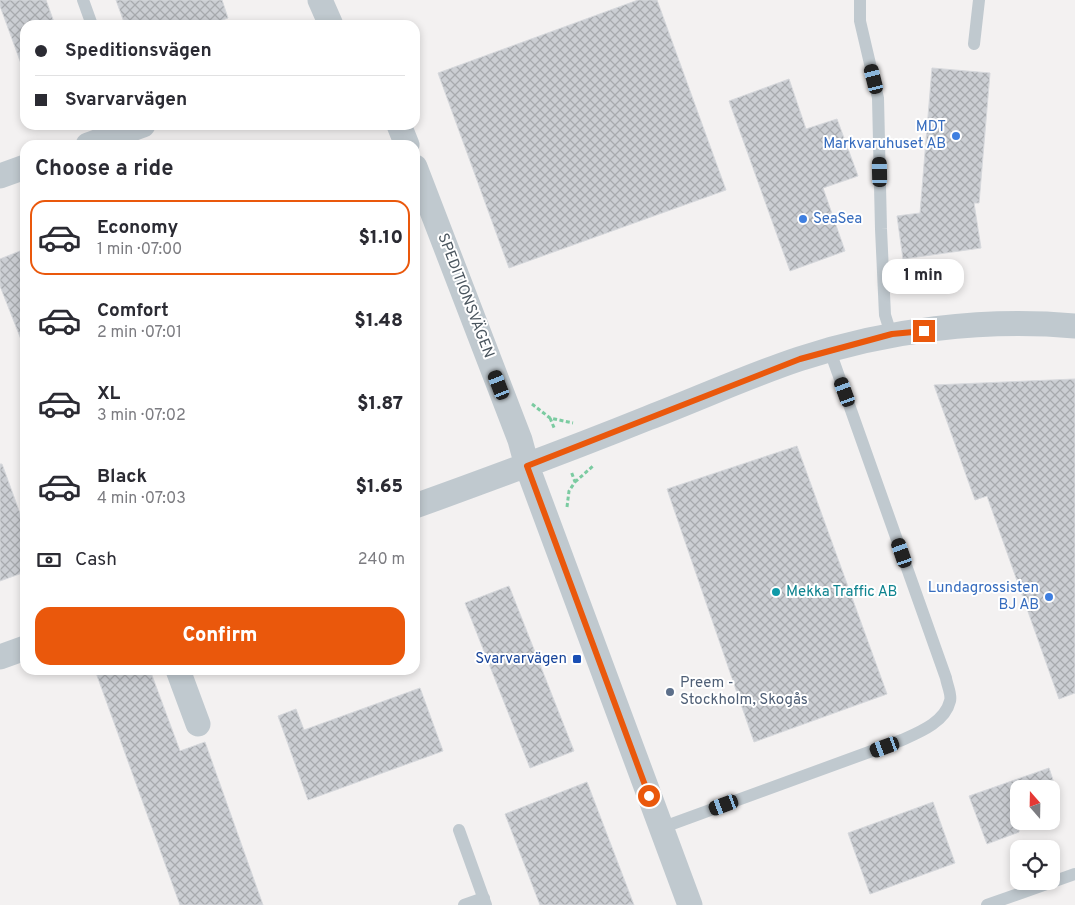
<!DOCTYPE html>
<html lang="en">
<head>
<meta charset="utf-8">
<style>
  body { margin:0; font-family:Overpass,sans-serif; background:#f2f2f3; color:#2b2b33; height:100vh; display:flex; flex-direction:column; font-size:19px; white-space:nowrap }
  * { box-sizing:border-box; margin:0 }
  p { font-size:16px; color:#7c7c81 }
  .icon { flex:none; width:28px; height:28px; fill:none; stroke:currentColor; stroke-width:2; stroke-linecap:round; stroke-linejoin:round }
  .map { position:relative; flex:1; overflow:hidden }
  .side { position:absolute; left:20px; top:140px; width:400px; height:535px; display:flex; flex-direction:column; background:#fff; border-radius:15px; box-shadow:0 2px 8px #0003 }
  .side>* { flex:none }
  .banner { position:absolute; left:20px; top:20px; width:400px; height:110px; border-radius:15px; box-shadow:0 2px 8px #0003; display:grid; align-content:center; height:110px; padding:0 15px; background:#fff }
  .needle { width:32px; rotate:340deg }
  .fabs { position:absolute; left:1010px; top:780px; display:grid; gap:10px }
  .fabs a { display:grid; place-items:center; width:50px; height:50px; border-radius:10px; background:#fff; box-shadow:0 2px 8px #0003; font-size:25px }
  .end { position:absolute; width:22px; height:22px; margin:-11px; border:6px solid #ea580c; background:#fff; box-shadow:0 0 0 2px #fff }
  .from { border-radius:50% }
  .bubble { position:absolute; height:35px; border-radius:15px; background:#fff; box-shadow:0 2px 8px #0003; font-size:16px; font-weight:800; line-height:35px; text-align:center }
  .car { position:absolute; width:15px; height:30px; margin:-15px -8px; border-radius:6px; box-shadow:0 0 4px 1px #0007; background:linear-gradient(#222 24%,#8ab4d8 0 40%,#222 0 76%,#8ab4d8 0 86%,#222 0) }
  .banner b { display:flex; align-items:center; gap:18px; height:48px; font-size:19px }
  .banner b+b { border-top:1px solid #e1e1e2 }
  .banner i { width:12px; height:12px; background:#2b2b33 }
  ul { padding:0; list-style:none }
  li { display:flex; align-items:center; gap:15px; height:75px; margin:0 10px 8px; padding:0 5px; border:2px solid transparent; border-radius:15px }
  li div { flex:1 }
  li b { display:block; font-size:19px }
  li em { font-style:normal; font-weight:800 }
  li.current { border-color:#ea580c }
  li>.icon { width:45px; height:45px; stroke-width:1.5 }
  h2 { padding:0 15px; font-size:22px; line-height:60px }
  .pay { display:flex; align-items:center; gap:12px; height:55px; padding:0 15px; font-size:19px }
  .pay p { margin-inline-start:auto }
  .cta { display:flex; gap:10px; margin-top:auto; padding:10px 15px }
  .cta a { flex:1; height:58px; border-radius:15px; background:#ea580c; color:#fff; font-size:20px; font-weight:800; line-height:58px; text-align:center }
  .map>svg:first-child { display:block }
  .building { fill:url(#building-cross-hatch); stroke:#d6d8dc }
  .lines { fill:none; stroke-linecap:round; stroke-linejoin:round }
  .path { stroke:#7bcba1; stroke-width:3; stroke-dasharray:4 2.5; stroke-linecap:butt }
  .lane { stroke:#c0c9cf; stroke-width:12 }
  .street { stroke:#c0c9cf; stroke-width:25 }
  .route { stroke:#ea580c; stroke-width:6 }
  .shop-dot { fill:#3f7fe0; stroke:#fff; stroke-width:2 }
  .culture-dot { fill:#0f9aa8; stroke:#fff; stroke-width:2 }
  .transit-dot { fill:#1a4fb4; stroke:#fff; stroke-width:2 }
  .service-dot { fill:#5c6f8a; stroke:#fff; stroke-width:2 }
  .labels { text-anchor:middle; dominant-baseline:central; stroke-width:4; stroke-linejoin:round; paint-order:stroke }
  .shop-label { font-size:15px; fill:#366cbe; stroke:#fff; text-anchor:end }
  .street-label { font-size:15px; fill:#4a555e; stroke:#fff }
  .culture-label { font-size:15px; fill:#0d838f; stroke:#fff; text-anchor:start }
  .transit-label { font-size:15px; fill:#164399; stroke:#fff; text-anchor:end }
  .service-label { font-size:15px; fill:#4e5e75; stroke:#fff; text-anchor:start }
</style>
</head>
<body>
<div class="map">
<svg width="1075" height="905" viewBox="0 0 1075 905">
  <defs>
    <pattern id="building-cross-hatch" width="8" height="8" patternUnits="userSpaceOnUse" patternTransform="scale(1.25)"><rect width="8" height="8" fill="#cbced3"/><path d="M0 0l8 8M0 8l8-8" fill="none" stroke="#a7aaae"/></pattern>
  </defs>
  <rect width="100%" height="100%" fill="#f3f1f1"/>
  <!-- building -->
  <path class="building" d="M0,0h46l9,25h-30v44h-2l-23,-63z
    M116,0h106l6,18 -19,7h-84z
    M638,0h19l69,190 -217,78 -71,-195z
    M932,68l58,5 -11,130h-5l7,45 -78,11 -6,-43 23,-3z
    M789,79l17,50 31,-10 21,57 -35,12 22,63 -55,20 -61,-170z
    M25,249v98h-1l-24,-61v-27z
    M1075,379v314l-16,6 -72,-203 -12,4 -41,-115z
    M797,446l90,248 -133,48 -87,-253z
    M0,464h2l23,63v45l-25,9z
    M509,586l65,165 -44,17 -65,-165z
    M95,670h55l30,81 25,-9 58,163h-83z
    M420,688l23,63 -135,49 -30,-84 18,-7 8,21z
    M1049,768l7,21h-37v43l-32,12 -18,-48z
    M587,782l47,123h-94l-35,-91z
    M933,802l22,61 -85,31 -22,-61z"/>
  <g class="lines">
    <!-- path -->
    <path class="path" d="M532,404l18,14 23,5
      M550,418l5,12
      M575,482l18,-16
      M567,507l2,-16 6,-9 -4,-11"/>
    <!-- lane -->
    <path class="lane" d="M83,0l9,25
      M860,0v21l18,77 3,131 4,86 6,19
      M974,44l5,-44
      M661,828l241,-88c18,-8 43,-18 48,-39 2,-6 -3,-16 -4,-23l-116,-327
      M459,830l27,75
      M464,905l20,-7
      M987,905l88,-31"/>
    <!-- street -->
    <path class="street" d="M320,0l11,25
      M399,125l8,20
      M88,145l55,-20
      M415,167l105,273 7,26 163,439
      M0,176l25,-9
      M415,506c78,-28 156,-57 233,-88 50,-19 100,-42 151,-59 88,-29 184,-41 276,-33
      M0,657l25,-9
      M178,670l20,54"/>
  </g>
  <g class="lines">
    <!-- route -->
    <path class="route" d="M649,796l-122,-330 273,-107 92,-25 32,-3"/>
  </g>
  <!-- markers -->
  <g class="shop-dot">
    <circle cx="956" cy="136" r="5"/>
    <circle cx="803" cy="219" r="5"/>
    <circle cx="1049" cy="597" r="5"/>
  </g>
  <circle class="culture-dot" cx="776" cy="592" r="5"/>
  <rect class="transit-dot" x="572" y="654" width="10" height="10" rx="2.5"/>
  <circle class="service-dot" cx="670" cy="692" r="5"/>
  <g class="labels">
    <!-- shop labels -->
    <g class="shop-label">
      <text x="946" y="127">MDT<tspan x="946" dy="17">Markvaruhuset AB</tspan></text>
      <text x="813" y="219" text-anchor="start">SeaSea</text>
      <text x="1039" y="588">Lundagrossisten<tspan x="1039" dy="17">BJ AB</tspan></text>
    </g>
    <!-- street labels -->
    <g class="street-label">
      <text transform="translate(465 296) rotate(69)">SPEDITIONSVÄGEN</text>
    </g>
    <!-- culture labels -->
    <g class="culture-label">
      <text x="786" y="592">Mekka Traffic AB</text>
    </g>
    <!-- transit labels -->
    <g class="transit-label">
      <text x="567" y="659">Svarvarvägen</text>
    </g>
    <!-- service labels -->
    <g class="service-label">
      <text x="680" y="683">Preem -<tspan x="680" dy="17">Stockholm, Skogås</tspan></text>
    </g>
  </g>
</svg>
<div class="fabs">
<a><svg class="needle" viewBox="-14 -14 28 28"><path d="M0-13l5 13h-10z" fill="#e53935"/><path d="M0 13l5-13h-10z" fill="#7c7c81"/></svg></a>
<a><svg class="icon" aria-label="locate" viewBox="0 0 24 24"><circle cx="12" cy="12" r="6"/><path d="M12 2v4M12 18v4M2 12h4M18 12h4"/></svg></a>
</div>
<i class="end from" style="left:649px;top:796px"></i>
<i class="end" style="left:924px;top:331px"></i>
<div class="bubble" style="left:882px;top:259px;width:82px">1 min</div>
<i class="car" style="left:874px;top:79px;rotate:346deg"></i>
<i class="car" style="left:880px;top:172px;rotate:359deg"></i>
<i class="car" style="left:499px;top:385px;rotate:339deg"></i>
<i class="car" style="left:845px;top:392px;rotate:340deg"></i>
<i class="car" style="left:902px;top:553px;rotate:341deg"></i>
<i class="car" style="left:885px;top:747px;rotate:250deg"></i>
<i class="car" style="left:724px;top:805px;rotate:250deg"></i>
<div class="banner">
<b><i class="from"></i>Speditionsvägen</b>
<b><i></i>Svarvarvägen</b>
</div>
<section class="side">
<h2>Choose a ride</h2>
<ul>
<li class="current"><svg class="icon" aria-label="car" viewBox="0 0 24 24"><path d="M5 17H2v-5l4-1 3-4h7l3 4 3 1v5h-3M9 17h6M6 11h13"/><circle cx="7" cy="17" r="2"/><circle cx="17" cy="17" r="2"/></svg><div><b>Economy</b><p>1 min · 07:00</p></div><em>$1.10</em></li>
<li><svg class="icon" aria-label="car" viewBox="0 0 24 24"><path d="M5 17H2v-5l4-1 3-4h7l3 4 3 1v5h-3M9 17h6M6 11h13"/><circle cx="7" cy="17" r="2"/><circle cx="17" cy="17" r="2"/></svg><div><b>Comfort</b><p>2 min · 07:01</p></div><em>$1.48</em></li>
<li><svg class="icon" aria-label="car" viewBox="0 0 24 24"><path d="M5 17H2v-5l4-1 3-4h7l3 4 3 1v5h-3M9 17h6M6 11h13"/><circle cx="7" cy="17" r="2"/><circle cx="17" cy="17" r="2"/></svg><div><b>XL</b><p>3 min · 07:02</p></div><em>$1.87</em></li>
<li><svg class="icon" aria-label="car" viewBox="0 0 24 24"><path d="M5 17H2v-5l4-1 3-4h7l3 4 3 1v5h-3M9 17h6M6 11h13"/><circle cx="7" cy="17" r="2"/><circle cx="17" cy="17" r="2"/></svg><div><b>Black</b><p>4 min · 07:03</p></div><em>$1.65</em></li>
</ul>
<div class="pay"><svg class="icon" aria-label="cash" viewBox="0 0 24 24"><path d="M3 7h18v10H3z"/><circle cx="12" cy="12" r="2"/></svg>Cash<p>240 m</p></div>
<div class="cta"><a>Confirm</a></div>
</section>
</div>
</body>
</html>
